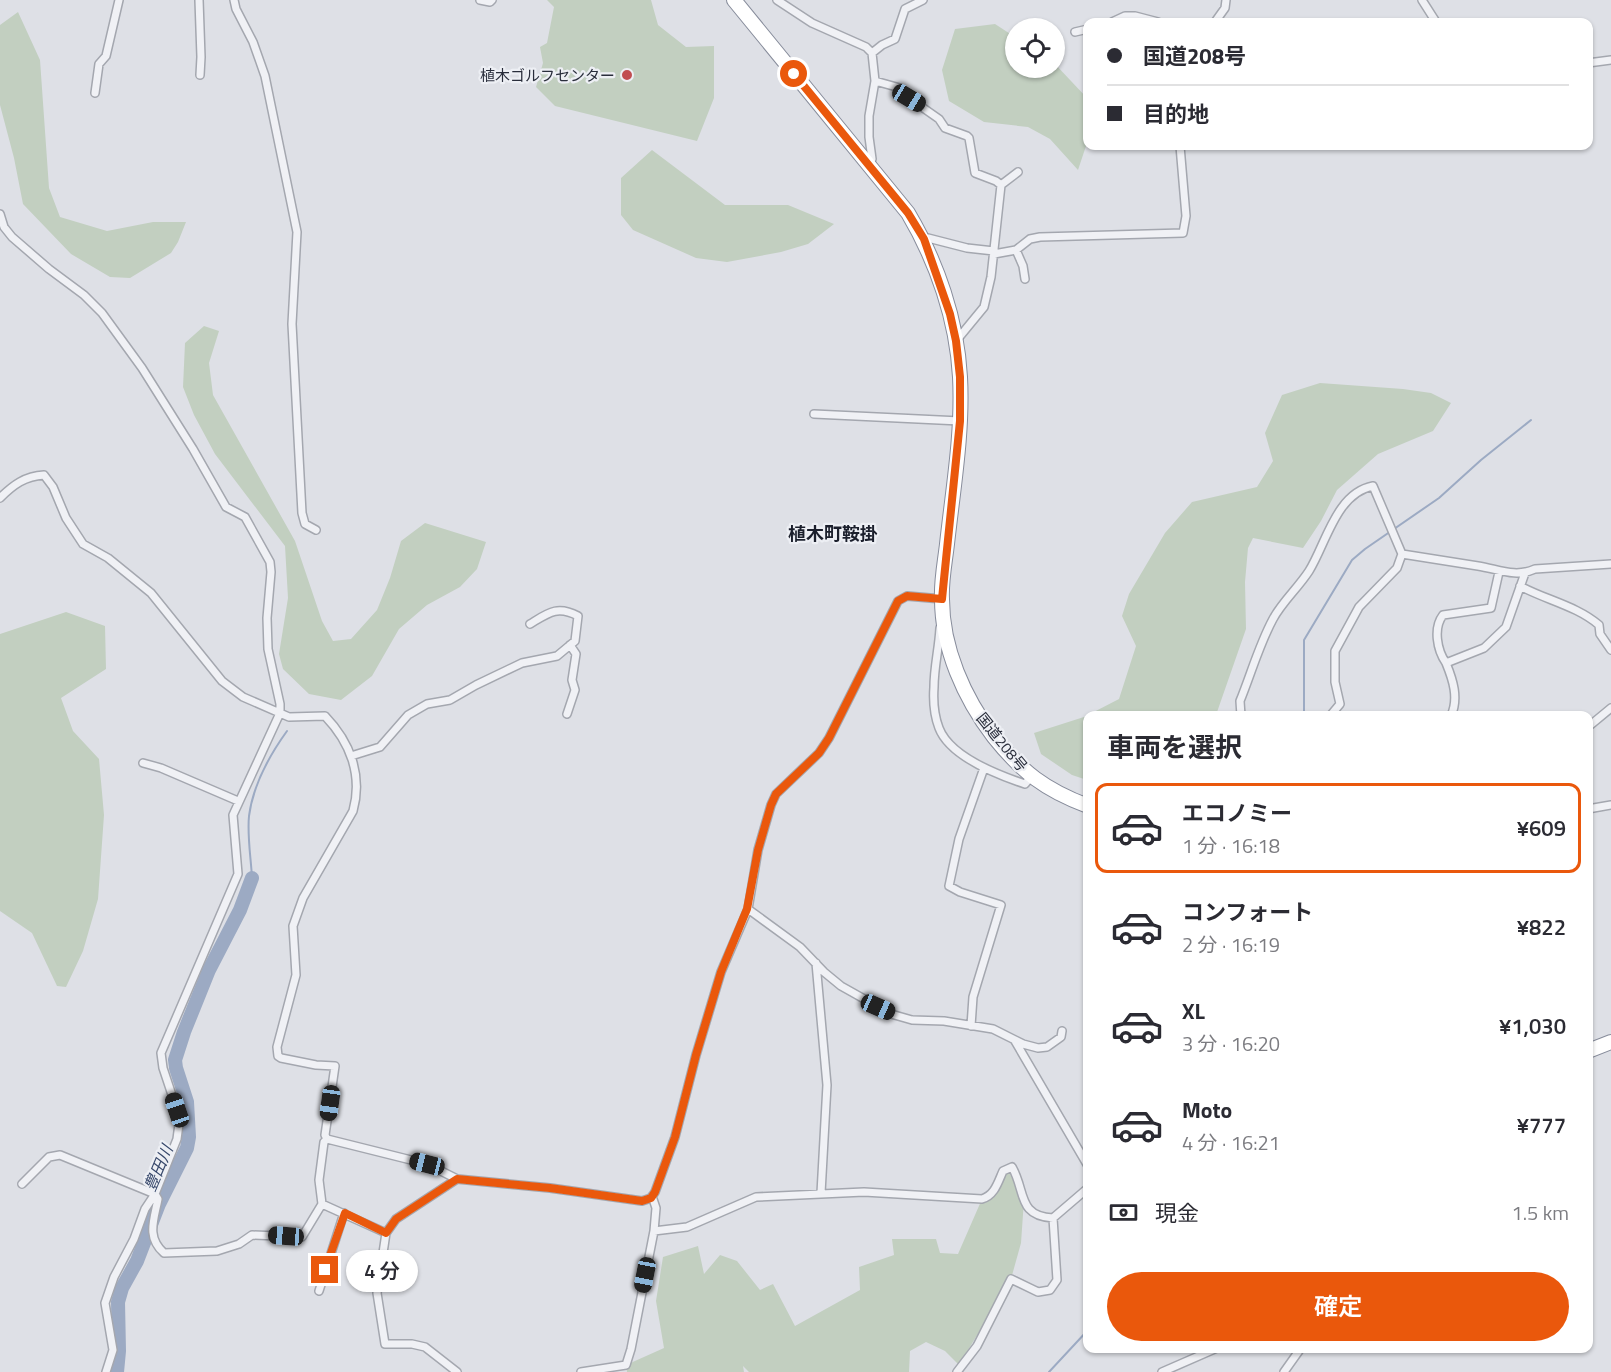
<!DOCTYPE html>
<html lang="ja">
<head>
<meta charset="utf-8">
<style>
  body { margin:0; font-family:"Titillium Web","Noto Sans JP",sans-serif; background:#f2f2f3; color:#2b2b33; height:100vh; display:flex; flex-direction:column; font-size:22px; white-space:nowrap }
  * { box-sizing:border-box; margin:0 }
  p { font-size:20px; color:#7c7c81 }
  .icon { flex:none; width:33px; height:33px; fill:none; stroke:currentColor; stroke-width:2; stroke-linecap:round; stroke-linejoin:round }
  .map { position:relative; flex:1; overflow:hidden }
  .drawer { position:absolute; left:1083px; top:711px; width:510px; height:642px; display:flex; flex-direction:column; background:#fff; border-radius:12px; box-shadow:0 2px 4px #0004 }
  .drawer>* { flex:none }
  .top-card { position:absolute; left:1083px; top:18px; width:510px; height:132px; border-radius:12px; box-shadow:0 2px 4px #0004; display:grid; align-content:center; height:132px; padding:0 24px; background:#fff }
  .tools { position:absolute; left:1005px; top:18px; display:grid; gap:12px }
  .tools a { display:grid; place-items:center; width:60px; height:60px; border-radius:50%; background:#fff; box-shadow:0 2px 4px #0004; font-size:30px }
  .end { position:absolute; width:27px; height:27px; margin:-14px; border:8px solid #ea580c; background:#fff; box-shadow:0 0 0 3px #fff }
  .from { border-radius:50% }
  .bubble { position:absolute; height:42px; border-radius:21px; background:#fff; box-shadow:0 2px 4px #0004; font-size:20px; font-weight:600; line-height:42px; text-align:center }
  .car { position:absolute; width:18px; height:36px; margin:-18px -9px; border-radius:8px; box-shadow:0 0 4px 2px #0007; background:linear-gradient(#222 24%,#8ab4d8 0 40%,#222 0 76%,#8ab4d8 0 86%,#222 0) }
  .top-card b { display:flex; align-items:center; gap:21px; height:57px; font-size:22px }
  .top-card b+b { border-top:2px solid #e1e1e2 }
  .top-card i { width:15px; height:15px; background:#2b2b33 }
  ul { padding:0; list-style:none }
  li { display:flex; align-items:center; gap:18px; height:90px; margin:0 12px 9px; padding:0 12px; border:3px solid transparent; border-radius:12px }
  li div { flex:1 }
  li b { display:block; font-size:22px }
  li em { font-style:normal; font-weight:600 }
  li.selected { border-color:#ea580c }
  li>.icon { width:54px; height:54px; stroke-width:1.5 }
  h2 { padding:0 24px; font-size:27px; line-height:72px }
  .pay { display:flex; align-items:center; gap:15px; height:66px; padding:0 24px; font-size:22px }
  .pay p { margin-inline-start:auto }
  .primary-button { display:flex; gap:12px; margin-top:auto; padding:12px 24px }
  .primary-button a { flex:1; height:69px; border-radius:36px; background:#ea580c; color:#fff; font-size:24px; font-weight:600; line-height:69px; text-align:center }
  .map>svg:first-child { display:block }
  .green { fill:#c2cfc0 }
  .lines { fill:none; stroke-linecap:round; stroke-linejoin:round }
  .stream { stroke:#9caac3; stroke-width:2 }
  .river { stroke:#9caac3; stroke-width:14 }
  .street-casing { stroke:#a4a7af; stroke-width:10 }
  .highway-casing { stroke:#878c9b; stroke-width:16 }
  .street { stroke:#f0f1f5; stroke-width:7 }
  .highway { stroke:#fff; stroke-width:14 }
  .route { stroke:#ea580c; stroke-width:8 }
  .poi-dot { fill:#c14d51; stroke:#edeff4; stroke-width:2 }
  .labels { text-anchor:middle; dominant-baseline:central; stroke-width:4.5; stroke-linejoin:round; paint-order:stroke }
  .poi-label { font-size:15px; fill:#292d3b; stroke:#edeff4; text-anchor:end }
  .street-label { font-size:15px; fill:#292d3b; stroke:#edeff4 }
  .water-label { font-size:16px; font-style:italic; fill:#37486b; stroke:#edeff4 }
  .quarter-label { font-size:18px; font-weight:bold; fill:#1b1f2c; stroke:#edeff4 }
</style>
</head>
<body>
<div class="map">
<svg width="1611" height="1372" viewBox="0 0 1611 1372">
  <rect width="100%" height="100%" fill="#dee0e6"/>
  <!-- green -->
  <path class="green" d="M547,0h104l7,25 28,22 28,-1v52l-17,43 -142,-35 -19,-19 7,-24 -3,-16 7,-4 7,-36z
    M18,12l22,48 9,128 11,29 47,14 46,-9h33l-8,20 -7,11 -41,25 -20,-1 -39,-23 -48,-50 -9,-46 -14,-53v-80z
    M995,24l20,13 1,31h38l1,-4 32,34v45l-9,27 -28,-31 -22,-12 -44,-5 -35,-21 -7,-31 13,-41z
    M652,150l73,55h63l46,19 -26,20 -27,8 -54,10 -31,-4 -63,-28 -12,-15v-37z
    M204,326l15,5 -10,32 4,32 82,146 27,80 11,20 18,-2 26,-29 13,-32 11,-37 24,-18 61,19 -9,27 -17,18 -33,18 -28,24 -27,47 -31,24 -32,-6 -26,-25 -4,-15 9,-56 -3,-52 -70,-92 -21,-39 -11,-28 2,-44z
    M1320,383l83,6 28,4 20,10 -18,28 -55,23 -41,36 -16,31 -18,27 -50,-10 -5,10 -3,34 1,47 -30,86h-128l31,-16 17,-53 -14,-30 7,-22 36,-61 27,-31 65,-15 16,-26 -8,-28 17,-38z
    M66,612l39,14 1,43 -45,29 12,33 26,28 5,56 -6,84 -15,52 -17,36 -9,-1 -25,-53 -32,-22v-277z
    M1087,716v64l-15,-5 -31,-21 -7,-21z
    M1007,1169l17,31 -3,43 -10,36 -52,86 -14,-14 -19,-9 -16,9 -1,21h-160l-6,-6 1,6h-117l-1,-7 38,-17 -8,-47 7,-44 35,-11 6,28 16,-19 17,6 23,29 13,-6 22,42 65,-36 -1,-23 35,-12 -2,-16h44l4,14 18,1 24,-55z"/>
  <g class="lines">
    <!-- stream -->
    <path class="stream" d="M1304,716v-76l48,-80 13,-11 74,-51 42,-38 50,-40
      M252,878c-1,-20 -5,-42 -3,-62 4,-31 20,-60 38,-85
      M1049,1372l39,-42"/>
    <!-- river -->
    <path class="river" d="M117,1372l2,-21 -1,-49 4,-14 15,-27 22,-57 28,-56 2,-11 -2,-35 -11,-34 -1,-8 9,-28 25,-62 31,-60 12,-32"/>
    <defs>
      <path id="street" d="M199,0l2,57 -1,18
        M234,0l2,9 17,33 12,34 32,156 -5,92 10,189 3,11 11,6
        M480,0l10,2 2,-2
        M777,0l35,23 54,24 6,6 3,28 -6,35v21l3,22 -4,7
        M1422,0l14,22
        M1112,22l13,-6h10l23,6
        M1215,22l10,-14 1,-8
        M1075,32l13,-3
        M872,53l10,-8 13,-6 10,-30 18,-9
        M1588,63l23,-3
        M875,81l25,7 9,10 30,21 6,9 22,8 2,2 6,35 21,8 5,4
        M95,93l4,-29 7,-8 13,-56
        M0,214l4,13 8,10 37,32 35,26 18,18 40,55 51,81 33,58 19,10 25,45 1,10 -4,46 1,31 12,55v9l-47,102 5,59 -77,179 2,15 14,42 2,14 -2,15 -22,55 -10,15 -11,30 -20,38 -9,26 8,47 -7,22
        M924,239l4,-1 39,10 27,3
        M1016,250l14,-11 10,-2 143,-4 3,-17 -6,-70
        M994,254l22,-4 7,16 2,13
        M956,341l28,-34 7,-30 10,-92 17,-13
        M814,414l146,7
        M0,498c13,-13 25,-22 44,-23l9,12 13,31 17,26 25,14 43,35 71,88 21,16 46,20 36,-1c25,26 38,59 28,95l-50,87 -10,28 3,49 -19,72 1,9 3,2 35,7 19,1 -10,69 2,4 -3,3 -5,38 3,24 -20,33 -50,-2 -13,9 -22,7 -53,2c-18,-16 -10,-33 -6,-54l-3,-5 -95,-39 -11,2 -27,27
        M1402,554c26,4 51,8 76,12 20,3 37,12 57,3l76,-5
        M1520,586c26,14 57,20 79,39l1,9 11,16
        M940,628c-1,20 -6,39 -6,59 -1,14 0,28 5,41 11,29 59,47 86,56l6,-7
        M1446,663c-9,-13 -13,-35 -3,-48l48,-7 8,-36
        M567,714l8,-24 -3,-10 4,-26 -6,-9
        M1241,716l-1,-15c11,-27 19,-56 33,-82 9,-17 25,-31 36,-48 17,-27 27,-78 64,-85l29,68 -5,14 -38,39 -24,44v31l5,22 -10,12
        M1451,716c8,-18 2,-36 -5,-53l38,-15 22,-21 19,-54
        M1588,727l23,-19
        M351,756l29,-9 28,-32 19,-11 23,-4 26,-15 46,-22 35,-7 18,-15 3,-25c-21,-11 -30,-3 -48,8
        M143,763l18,5 77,33
        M1588,809l23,-4
        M748,909l52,38 24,25 17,14 50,28 21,6 32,1 49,8 30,15 15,4 9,-1 14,-10 1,-6
        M816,963l11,122 -6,108
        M971,1026l2,-29 28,-92 -41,-13 -11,-6 10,-47 25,-71
        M1015,1041l73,125
        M327,1139l100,25 30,15 93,9 92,13 9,-3 4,-6 20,-55 21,-82 25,-83 27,-63 10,-59 13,-45 5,-11 43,-41 10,-15 69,-137 9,-5 35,3 -1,3
        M457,1179l-61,40 -10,14 -9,60 8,51h27l13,3 32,25
        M322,1204l64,29
        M654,1231l33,-4 69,-30 108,-5 118,7c13,-4 16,-17 21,-28l9,-4c14,24 5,49 41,51l35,-30
        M319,1291l25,-78
        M581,1372l45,-7 5,-16 23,-118 2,-23 -4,-12
        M957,1372l20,-26 34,-67 27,13 12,-2 7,-10 -4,-62
        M1162,1372l55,-24
        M1284,1372l17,-24"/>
      <path id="highway" d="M734,0l174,213c29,49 49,107 52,164 3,55 -7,112 -13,167 -2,18 -6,37 -5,55 0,49 22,99 52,138 28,35 51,53 94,69
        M1588,1051l23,-9"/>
    </defs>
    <!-- street casing -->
    <use href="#street" class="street-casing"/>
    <!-- highway casing -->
    <use href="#highway" class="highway-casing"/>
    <!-- street -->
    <use href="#street" class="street"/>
    <!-- highway -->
    <use href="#highway" class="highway"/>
  </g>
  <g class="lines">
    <!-- route -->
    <path class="route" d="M325,1270l20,-57 41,20 10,-14 61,-40 93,9 92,13 9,-3 4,-6 20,-55 21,-82 25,-83 26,-63 11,-59 13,-45 5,-11 43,-41 10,-15 69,-137 9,-5 35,3 18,-178v-44l-4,-36 -6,-27 -26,-75 -16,-26 -114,-139"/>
  </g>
  <!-- markers -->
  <circle class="poi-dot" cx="627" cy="75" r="6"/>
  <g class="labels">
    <!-- poi labels -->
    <g class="poi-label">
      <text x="615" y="75">植木ゴルフセンター</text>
    </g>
    <!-- street labels -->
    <g class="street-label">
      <text transform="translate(1002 742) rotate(51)">国道208号</text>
    </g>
    <!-- water labels -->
    <g class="water-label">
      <text transform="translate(158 1168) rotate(-67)">豊田川</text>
    </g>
    <!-- quarter labels -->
    <g class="quarter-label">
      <text x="833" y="533">植木町鞍掛</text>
    </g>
  </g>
</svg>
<div class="tools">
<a><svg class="icon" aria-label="locate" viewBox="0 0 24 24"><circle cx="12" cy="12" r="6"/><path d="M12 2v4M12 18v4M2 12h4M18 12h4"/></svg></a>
</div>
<i class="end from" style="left:794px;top:74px"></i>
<i class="end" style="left:325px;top:1270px"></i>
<div class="bubble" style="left:346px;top:1250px;width:72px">4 分</div>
<i class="car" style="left:909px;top:98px;rotate:121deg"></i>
<i class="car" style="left:878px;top:1007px;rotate:114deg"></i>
<i class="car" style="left:330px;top:1103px;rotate:188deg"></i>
<i class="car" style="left:177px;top:1110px;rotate:341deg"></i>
<i class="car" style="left:427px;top:1164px;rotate:284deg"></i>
<i class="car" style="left:286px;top:1236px;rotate:274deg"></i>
<i class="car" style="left:645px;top:1275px;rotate:191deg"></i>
<div class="top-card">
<b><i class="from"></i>国道208号</b>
<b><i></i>目的地</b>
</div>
<section class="drawer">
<h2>車両を選択</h2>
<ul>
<li class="selected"><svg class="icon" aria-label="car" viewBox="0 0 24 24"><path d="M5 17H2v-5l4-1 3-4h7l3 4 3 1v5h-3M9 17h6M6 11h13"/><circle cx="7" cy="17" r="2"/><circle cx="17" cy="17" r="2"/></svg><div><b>エコノミー</b><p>1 分 · 16:18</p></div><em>¥609</em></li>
<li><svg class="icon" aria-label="car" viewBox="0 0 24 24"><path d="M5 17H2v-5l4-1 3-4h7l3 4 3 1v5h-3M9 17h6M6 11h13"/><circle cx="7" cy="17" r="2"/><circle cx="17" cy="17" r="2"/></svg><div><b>コンフォート</b><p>2 分 · 16:19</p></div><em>¥822</em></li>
<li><svg class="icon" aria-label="car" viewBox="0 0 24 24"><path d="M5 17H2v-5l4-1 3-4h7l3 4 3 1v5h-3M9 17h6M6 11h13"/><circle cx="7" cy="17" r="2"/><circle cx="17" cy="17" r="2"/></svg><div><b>XL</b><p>3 分 · 16:20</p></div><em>¥1,030</em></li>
<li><svg class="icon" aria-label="car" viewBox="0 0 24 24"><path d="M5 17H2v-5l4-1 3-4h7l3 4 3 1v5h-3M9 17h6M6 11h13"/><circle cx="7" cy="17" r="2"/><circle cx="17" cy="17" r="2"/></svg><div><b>Moto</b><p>4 分 · 16:21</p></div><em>¥777</em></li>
</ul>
<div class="pay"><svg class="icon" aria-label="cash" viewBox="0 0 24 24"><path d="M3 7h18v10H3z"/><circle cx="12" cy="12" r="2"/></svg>現金<p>1.5 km</p></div>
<div class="primary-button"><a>確定</a></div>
</section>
</div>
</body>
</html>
